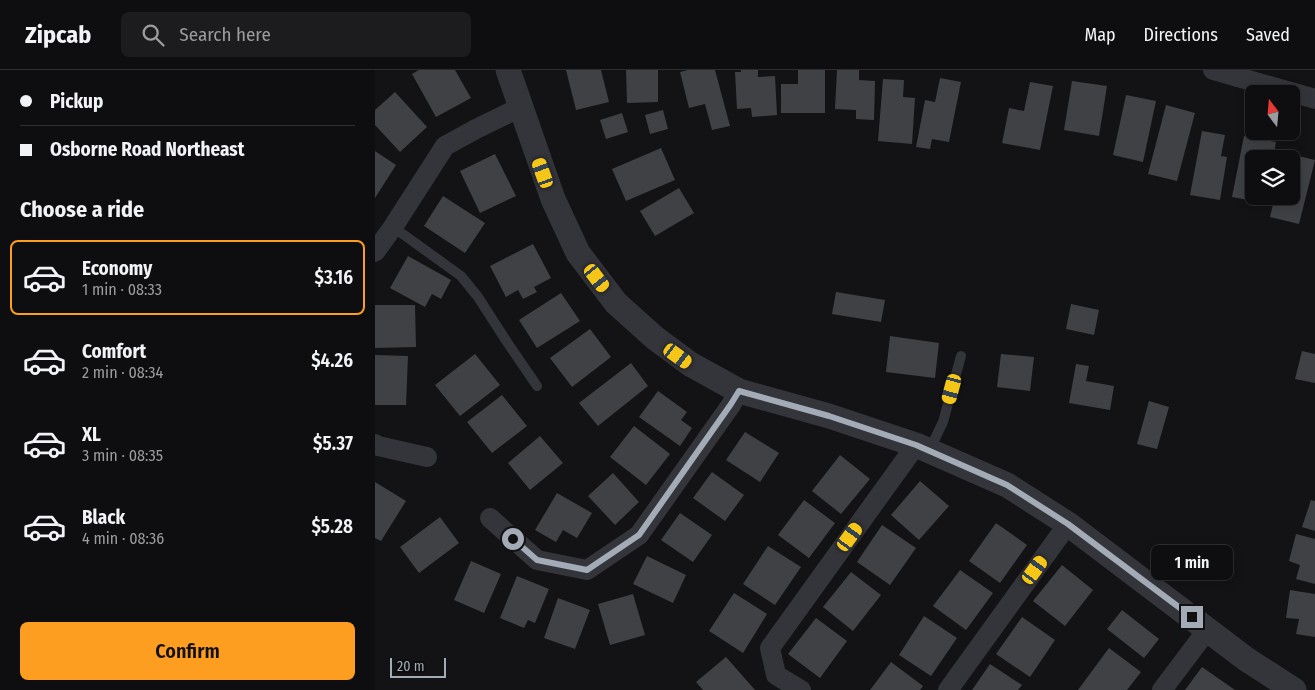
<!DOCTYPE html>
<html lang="en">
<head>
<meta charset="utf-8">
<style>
  body { margin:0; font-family:"Fira Sans Condensed",sans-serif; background:#1c1c1e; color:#f1f3f6; height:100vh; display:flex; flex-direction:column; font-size:19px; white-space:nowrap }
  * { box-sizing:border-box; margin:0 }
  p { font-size:16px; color:#9b9c9f }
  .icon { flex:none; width:28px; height:28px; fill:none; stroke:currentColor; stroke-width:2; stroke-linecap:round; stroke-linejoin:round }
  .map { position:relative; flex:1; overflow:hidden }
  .panel { display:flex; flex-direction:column; background:#0e0e10; width:375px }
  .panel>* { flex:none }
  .hud { display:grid; align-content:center; height:110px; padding:0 20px; background:#0e0e10 }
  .needle { width:32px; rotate:344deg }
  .fabs { position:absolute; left:870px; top:15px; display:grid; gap:10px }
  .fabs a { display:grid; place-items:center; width:55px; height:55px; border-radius:8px; background:#0e0e10; box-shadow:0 2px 12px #0003,0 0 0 1px #2e2e30; font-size:25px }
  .scale { position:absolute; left:15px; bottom:12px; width:56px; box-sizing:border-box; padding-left:5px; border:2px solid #a3abb6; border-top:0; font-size:14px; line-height:18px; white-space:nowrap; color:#a3abb6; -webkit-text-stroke:4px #0e0e10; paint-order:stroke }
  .end { position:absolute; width:22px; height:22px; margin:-11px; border:6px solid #a3abb6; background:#111; box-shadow:0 0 0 2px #111 }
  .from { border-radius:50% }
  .bubble { position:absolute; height:35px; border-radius:8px; background:#0e0e10; box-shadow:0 2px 12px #0003,0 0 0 1px #2e2e30; font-size:16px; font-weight:600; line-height:35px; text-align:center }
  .car { position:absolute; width:15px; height:30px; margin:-15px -8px; border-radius:6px; box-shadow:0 0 4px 1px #0007; background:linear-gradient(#f5c518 24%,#345 0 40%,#f5c518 0 76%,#345 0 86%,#f5c518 0) }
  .hud b { display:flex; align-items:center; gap:18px; height:48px; font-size:19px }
  .hud b+b { border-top:1px solid #2e2e30 }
  .hud i { width:12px; height:12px; background:#f1f3f6 }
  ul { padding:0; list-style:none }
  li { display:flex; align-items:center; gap:15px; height:75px; margin:0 10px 8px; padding:0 10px; border:2px solid transparent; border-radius:8px }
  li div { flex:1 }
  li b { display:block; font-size:19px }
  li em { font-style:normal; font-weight:600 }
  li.active { border-color:#fe9e21 }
  li>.icon { width:45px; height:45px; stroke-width:1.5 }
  h2 { padding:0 20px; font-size:22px; line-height:60px }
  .action { display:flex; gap:10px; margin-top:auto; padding:10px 20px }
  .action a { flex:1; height:58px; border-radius:8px; background:#fe9e21; color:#111; font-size:20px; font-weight:600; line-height:58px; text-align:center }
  header { display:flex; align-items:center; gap:30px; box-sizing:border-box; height:70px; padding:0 25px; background:#0e0e10; border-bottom:1px solid #2e2e30 }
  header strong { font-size:24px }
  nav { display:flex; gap:28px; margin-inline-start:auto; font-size:18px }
  .search { width:350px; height:45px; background:#1c1c1e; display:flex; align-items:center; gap:12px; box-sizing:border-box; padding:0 18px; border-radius:8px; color:#9b9c9f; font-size:19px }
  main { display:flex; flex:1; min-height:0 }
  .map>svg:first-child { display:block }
  .building { fill:#3f4145 }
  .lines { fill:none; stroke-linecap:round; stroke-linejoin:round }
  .service { stroke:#34353a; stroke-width:10 }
  .minor { stroke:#34353a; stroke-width:20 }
  .tertiary { stroke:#34353a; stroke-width:25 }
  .route { stroke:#a3abb6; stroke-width:6 }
</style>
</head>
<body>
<header>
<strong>Zipcab</strong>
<div class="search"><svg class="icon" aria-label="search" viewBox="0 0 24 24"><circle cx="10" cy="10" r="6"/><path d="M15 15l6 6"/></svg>Search here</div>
<nav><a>Map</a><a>Directions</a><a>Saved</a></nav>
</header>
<main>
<section class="panel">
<div class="hud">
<b><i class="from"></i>Pickup</b>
<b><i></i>Osborne Road Northeast</b>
</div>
<h2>Choose a ride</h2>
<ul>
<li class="active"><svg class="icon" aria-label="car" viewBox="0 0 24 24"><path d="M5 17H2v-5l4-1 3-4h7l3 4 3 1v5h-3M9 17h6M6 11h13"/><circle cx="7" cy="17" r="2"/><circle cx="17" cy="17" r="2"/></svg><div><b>Economy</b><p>1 min · 08:33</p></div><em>$3.16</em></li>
<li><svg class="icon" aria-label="car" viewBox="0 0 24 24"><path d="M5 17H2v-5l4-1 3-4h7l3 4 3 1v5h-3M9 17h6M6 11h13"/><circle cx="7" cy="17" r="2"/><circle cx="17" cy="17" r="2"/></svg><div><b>Comfort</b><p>2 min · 08:34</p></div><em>$4.26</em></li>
<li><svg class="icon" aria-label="car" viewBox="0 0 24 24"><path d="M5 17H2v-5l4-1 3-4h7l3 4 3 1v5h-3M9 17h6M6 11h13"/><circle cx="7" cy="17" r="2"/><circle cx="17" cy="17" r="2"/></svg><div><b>XL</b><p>3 min · 08:35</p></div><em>$5.37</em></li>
<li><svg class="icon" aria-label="car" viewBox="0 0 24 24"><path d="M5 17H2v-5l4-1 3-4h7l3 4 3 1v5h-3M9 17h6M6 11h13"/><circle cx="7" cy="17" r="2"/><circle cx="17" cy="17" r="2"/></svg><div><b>Black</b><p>4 min · 08:36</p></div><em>$5.28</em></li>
</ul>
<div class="action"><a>Confirm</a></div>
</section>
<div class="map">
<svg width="940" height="620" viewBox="0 0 940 620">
  <rect width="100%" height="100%" fill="#131315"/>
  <!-- building -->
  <path class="building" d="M44,0h36l16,28 -35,19 -24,-43z
    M191,0h35l8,32 -33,8z
    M251,0h32v32l-31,1z
    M313,0h27l15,56 -18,4 -7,-26 -16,4 -9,-36z
    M366,0h17v7l17,-1 2,39 -25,2 -1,-9 -14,1 -2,-37h6z
    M423,0h27v43h-44v-29h17z
    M462,0h22v10l16,1 -1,39 -18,-1v-9l-21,-1z
    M565,8l21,4 -12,60 -17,-3 -2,10 -14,-2 9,-47 10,2z
    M508,9l21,1 -1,17 12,1 -3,46 -34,-3z
    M697,11l35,5 -8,50 -35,-6z
    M655,12l23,4 -13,64 -38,-7 7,-35 15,3z
    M20,22l32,35 -27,25 -25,-27v-15z
    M751,25l30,6 -13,61 -30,-7z
    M791,35l29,8 -18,68 -29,-7z
    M288,40l5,19 -18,5 -5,-19z
    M247,43l6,19 -22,7 -6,-19z
    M827,61l23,4 -4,21 6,1 -7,43 -30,-5z
    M869,66l32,6 -3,17h-19v37h12l-1,7 -33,-6z
    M286,78l14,32 -49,21 -14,-32z
    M0,81l21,14 -21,33z
    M911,83l29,7 -16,64 -29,-7 5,-21h16v-37h-6z
    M120,84l21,42 -36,17 -20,-42z
    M304,118l15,25 -39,23 -15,-25z
    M68,126l42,27 -20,30 -41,-27z
    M158,174l18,34 -17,9 3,5 -14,7 -5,-9 -12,7 -16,-31z
    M33,186l43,24 -10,19 -9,-5 -7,13 -35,-19z
    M461,222l49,8 -4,22 -49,-8z
    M186,223l19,28 -43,27 -18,-28z
    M696,234l28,6 -5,25 -28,-6z
    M0,235h40l1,42 -41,1z
    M215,259l21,28 -39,30 -22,-29z
    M515,266l49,7 -4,35 -49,-6z
    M927,281l13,3v29l-20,-4z
    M100,284l25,31 -40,31 -25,-31z
    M626,284l33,3 -4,34 -33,-4z
    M0,285l33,1 -2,49h-31z
    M256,293l17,23 -50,40 -19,-23z
    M701,294l13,2 -3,15 28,5 -4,24 -41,-7z
    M283,321l29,21 -6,8 11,8 -12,18 -41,-29z
    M127,325l25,31 -35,27 -25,-31z
    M774,331l20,6 -12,42 -20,-5z
    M259,356l36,28 -24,31 -36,-28z
    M370,362l34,21 -19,29 -34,-22z
    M165,366l23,27 -33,27 -22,-27z
    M465,385l30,24 -29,35 -29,-23z
    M337,402l32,23 -19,26 -32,-23z
    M238,403l26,29 -24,23 -27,-29z
    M545,411l29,25 -30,34 -28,-25z
    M0,412l31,19 -25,40 -6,-3z
    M182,423l35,20 -15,25 -14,-8 -7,12 -21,-12z
    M429,430l31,23 -26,35 -31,-23z
    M936,430l4,1v30l-13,-4z
    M305,443l32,22 -19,27 -32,-22z
    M65,447l19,26 -40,30 -19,-26z
    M621,453l31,22 -27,38 -31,-22z
    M507,455l34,23 -26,37 -33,-23z
    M921,464l19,5v45l-19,-5 4,-14 -11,-4z
    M393,476l33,21 -26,38 -32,-21z
    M272,486l39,19 -13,28 -40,-19z
    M96,491l30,13 -17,39 -30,-13z
    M687,495l31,25 -28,36 -32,-25z
    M585,500l33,23 -27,37 -33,-24z
    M476,502l30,23 -28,36 -30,-24z
    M142,506l32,13 -14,34 -7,-3 -4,8 -24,-10z
    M915,520l25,4v43l-19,-3 3,-15 -13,-1z
    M359,523l33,21 -24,39 -34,-22z
    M258,524l12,41 -35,10 -12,-41z
    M183,528l32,12 -15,39 -31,-11z
    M747,540l37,29 -15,19 -37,-29z
    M549,546l33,22 -26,38 -32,-21z
    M647,547l33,23 -25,37 -34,-23z
    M441,548l31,23 -27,37 -32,-24z
    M734,578l32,24 -14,18h-49z
    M351,587l29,33h-52l-7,-8z
    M516,592l32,24 -3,4h-50z
    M615,594l32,21 -4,5h-46z
    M827,597l33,23h-50z"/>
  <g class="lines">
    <!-- service -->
    <path class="service" d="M18,157l68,49 17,21 29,45 30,44
      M554,381l14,-29 18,-66"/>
    <!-- minor -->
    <path class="minor" d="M838,0l102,29
      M0,182l18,-25 52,-81 31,-17 45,-22
      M0,374l3,2 49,11
      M115,448l47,42 50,10 52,-35 92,-130 8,-14
      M426,620l-25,-15 -6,-27 146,-203
      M573,620l120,-166
      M787,620l46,-61"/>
    <!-- tertiary -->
    <path class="tertiary" d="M133,0l45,129 25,54 38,50 39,35 35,26 49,27 90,25 87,29 91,40 61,39 178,135 48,31"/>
  </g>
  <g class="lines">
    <!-- route -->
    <path class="route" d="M138,469l24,21 50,10 52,-35 92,-131 8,-13 90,25 87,29 91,40 61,39 124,93"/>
  </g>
</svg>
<div class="fabs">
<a><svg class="needle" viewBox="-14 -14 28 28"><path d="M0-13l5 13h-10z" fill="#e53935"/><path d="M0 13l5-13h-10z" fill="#9b9c9f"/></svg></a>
<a><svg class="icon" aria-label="layers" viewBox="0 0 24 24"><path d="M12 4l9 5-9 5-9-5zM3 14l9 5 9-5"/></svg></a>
</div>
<div class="scale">20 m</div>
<i class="end from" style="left:138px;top:469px"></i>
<i class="end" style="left:817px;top:547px"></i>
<div class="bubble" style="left:776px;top:475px;width:82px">1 min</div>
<i class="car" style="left:168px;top:103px;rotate:340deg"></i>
<i class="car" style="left:222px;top:208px;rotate:143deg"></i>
<i class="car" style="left:303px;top:286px;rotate:126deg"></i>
<i class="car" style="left:577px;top:319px;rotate:195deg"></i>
<i class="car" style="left:475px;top:467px;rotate:36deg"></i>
<i class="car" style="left:660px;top:500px;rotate:36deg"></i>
</div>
</main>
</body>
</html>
